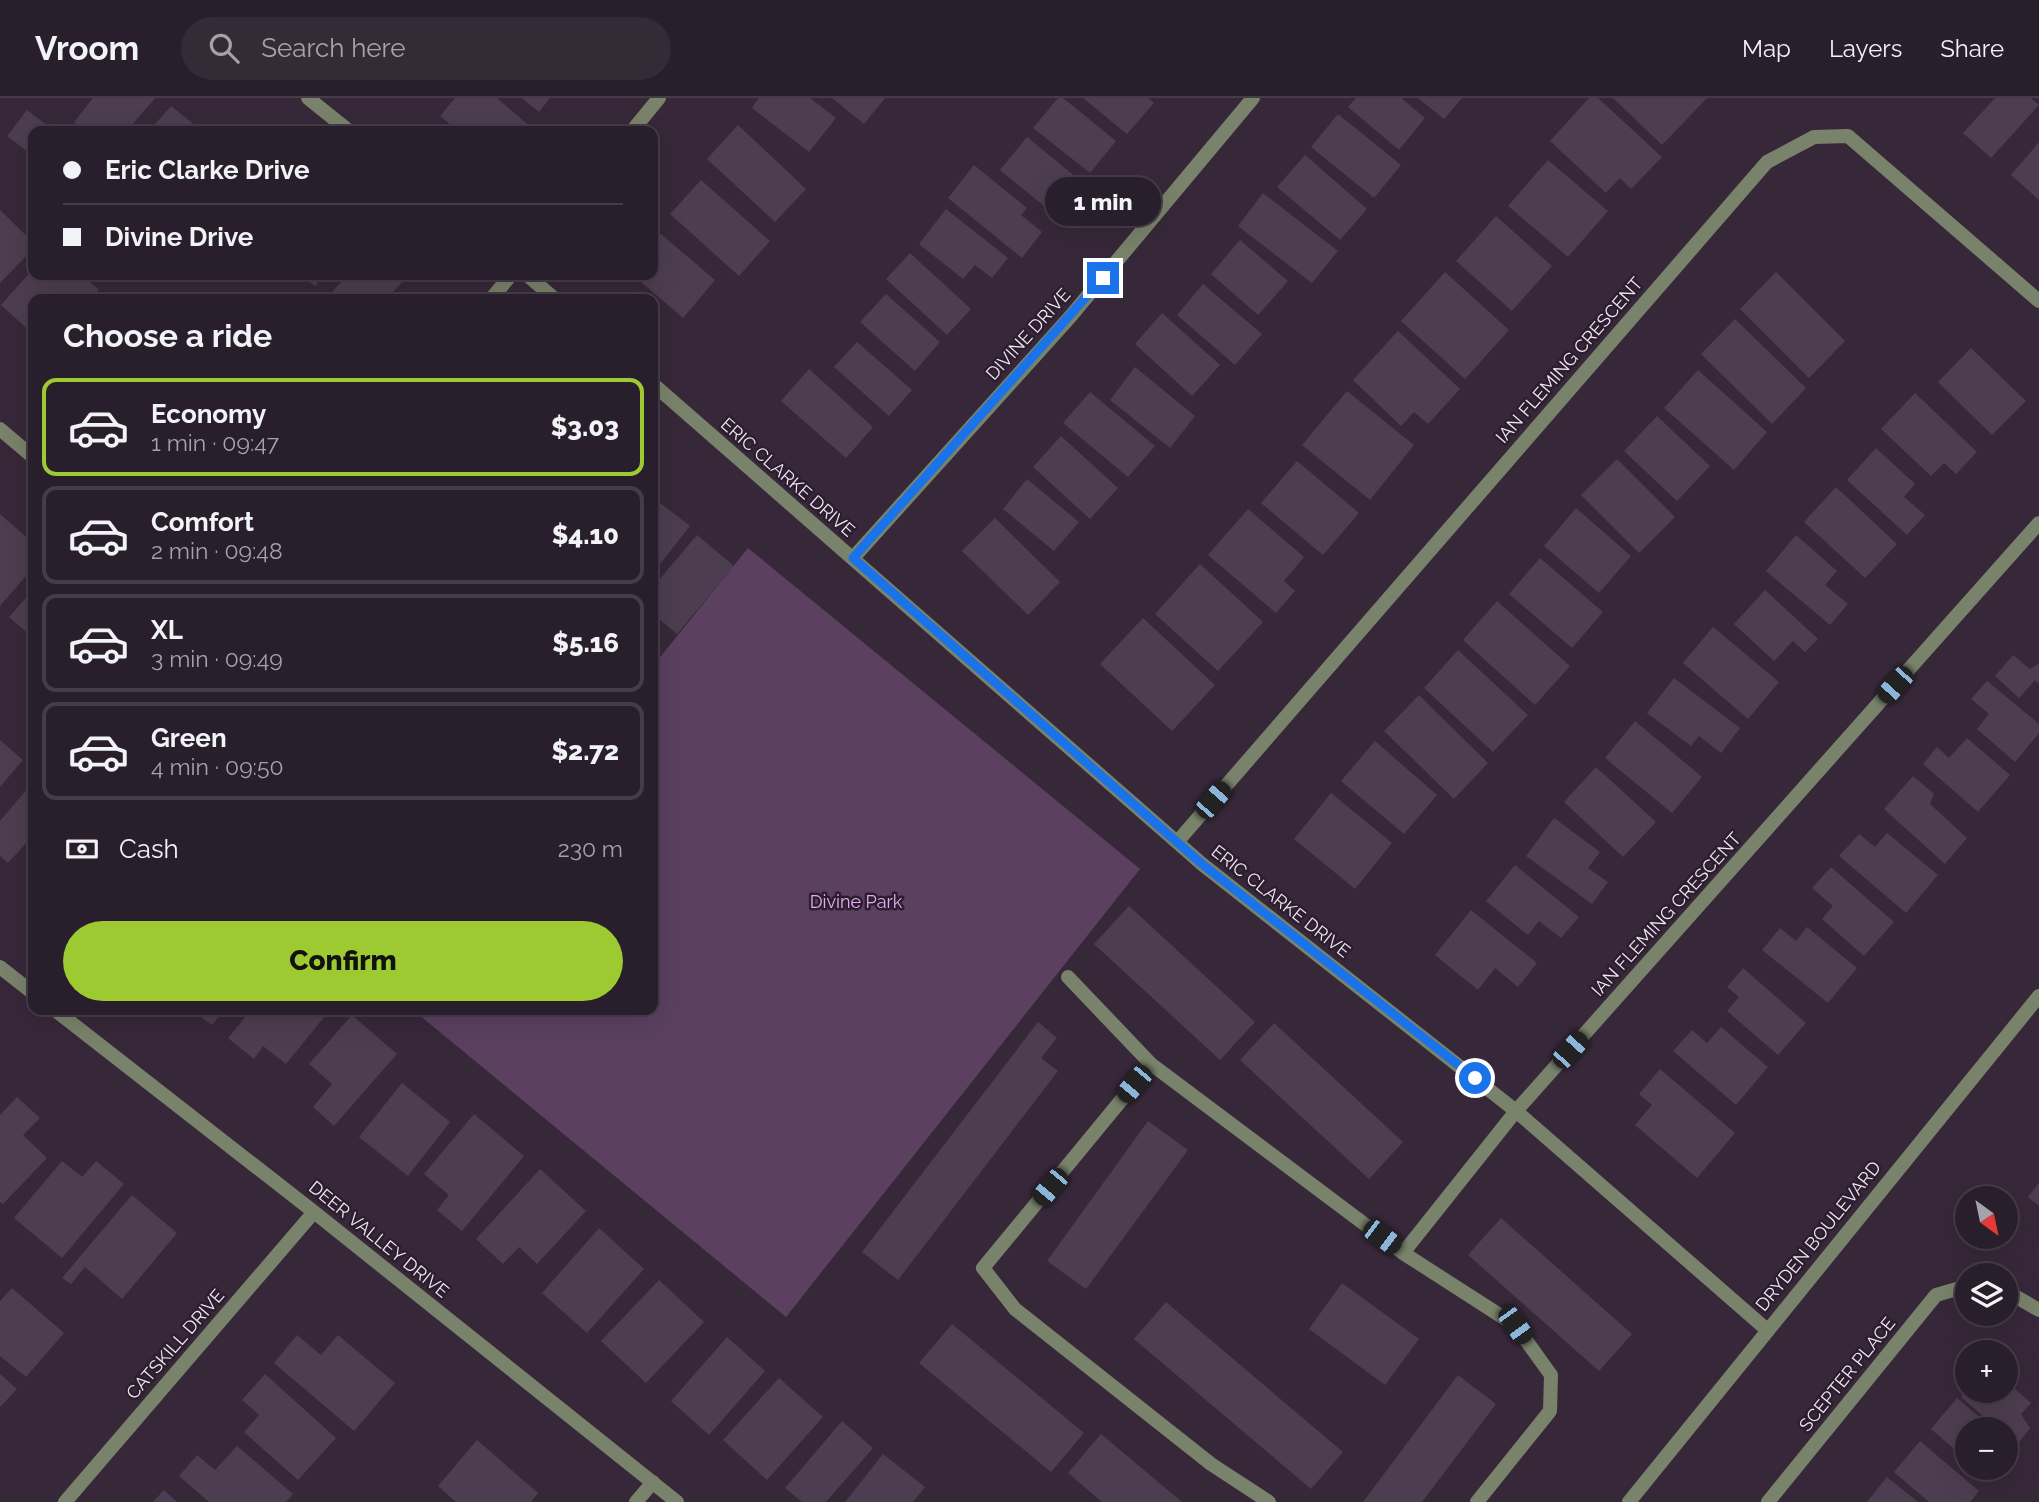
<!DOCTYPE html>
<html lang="en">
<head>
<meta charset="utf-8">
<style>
  body { margin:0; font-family:Raleway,sans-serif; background:#352b37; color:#f1f3f6; height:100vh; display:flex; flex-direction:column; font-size:26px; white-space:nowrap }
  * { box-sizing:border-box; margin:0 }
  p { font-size:23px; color:#a5a2a9 }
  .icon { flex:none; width:38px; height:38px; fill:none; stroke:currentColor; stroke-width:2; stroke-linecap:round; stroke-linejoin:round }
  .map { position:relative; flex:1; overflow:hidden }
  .panel { position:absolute; left:28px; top:196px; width:630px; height:721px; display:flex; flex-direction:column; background:#291e2b; border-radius:14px; box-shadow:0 7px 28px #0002,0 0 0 2px #453c47 }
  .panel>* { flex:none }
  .banner { position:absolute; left:28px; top:28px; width:630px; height:154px; border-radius:14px; box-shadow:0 7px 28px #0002,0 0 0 2px #453c47; display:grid; align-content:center; height:154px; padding:0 35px; background:#291e2b }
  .needle { width:46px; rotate:147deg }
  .controls { position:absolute; left:1955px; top:1088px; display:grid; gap:14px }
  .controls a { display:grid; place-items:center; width:63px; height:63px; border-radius:50%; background:#291e2b; box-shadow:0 7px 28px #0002,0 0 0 2px #453c47; font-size:35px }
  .end { position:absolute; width:32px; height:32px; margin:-16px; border:9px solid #1a73e8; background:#fff; box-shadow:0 0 0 4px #fff }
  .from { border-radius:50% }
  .bubble { position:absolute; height:49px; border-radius:24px; background:#291e2b; box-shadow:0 7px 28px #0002,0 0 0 2px #453c47; font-size:23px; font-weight:800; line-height:49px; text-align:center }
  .car { position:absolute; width:21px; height:42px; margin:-21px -10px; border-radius:9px; box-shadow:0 0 5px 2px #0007; background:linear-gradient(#222 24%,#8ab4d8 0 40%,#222 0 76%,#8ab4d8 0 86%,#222 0) }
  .banner b { display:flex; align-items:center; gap:24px; height:66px; font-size:26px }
  .banner b+b { border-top:2px solid #453c47 }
  .banner i { width:18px; height:18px; background:#f1f3f6 }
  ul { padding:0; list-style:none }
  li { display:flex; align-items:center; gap:21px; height:98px; margin:0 14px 10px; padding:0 21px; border:4px solid #453c47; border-radius:14px }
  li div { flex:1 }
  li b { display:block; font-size:26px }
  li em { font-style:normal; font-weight:800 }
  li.current { border-color:#9dca31 }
  li>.icon { width:63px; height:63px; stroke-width:1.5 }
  h2 { padding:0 35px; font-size:32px; line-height:84px }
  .pay { display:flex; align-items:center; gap:18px; height:77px; padding:0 35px; font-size:26px }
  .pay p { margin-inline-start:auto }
  .cta { display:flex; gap:14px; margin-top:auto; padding:14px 35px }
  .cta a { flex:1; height:80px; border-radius:42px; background:#9dca31; color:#111; font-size:28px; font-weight:800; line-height:80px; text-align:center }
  header { display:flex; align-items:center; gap:42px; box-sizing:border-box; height:98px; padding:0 35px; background:#291e2b; border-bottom:2px solid #453c47 }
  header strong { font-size:33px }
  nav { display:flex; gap:38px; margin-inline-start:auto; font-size:24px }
  .search { width:490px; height:63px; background:#352b37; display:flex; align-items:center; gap:18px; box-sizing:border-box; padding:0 24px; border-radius:38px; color:#a5a2a9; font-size:26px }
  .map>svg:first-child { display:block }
  .green { fill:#5b4060 }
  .building { fill:#4d3d50 }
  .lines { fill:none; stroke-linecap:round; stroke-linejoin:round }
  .service { stroke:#79826a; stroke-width:14 }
  .minor { stroke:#79826a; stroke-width:14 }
  .tertiary { stroke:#79826a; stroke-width:14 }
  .route { stroke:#1a73e8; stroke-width:9 }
  .labels { text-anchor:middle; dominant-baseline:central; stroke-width:5; stroke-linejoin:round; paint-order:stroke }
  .street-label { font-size:18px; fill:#f1e8f3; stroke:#2c1e2f }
  .park-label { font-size:18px; fill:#e6abf1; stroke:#2c1e2f }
</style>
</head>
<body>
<header>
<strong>Vroom</strong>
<div class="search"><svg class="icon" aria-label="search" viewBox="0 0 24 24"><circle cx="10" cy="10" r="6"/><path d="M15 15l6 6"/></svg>Search here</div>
<nav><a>Map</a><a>Layers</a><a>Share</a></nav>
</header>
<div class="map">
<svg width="2039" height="1404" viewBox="0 0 2039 1404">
  <rect width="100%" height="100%" fill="#372839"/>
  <!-- green -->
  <path class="green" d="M748,450l392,321 -354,448 -373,-307h240v-344z"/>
  <!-- building -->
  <path class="building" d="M93,0h62l-28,33h-42l-11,-9z
    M455,0h42l35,30 -3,3h-71l-18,-15z
    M522,0h28l-11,14z
    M759,0h51l26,20 -27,34 -57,-44z
    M832,0h53l-21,26z
    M1058,0h5l53,43 -26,32 -57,-45z
    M1083,0h65l6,5 -27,31z
    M1356,0h45l24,20 -26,32 -51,-43z
    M1418,0h44l-18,21z
    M1589,0h9l64,59 -31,32 -11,-11 -14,15 -56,-52z
    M1613,0h94l-45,47z
    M1995,0h36l8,7 -48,53 -28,-25z
    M171,8l25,20 -4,5h-43z
    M27,12l25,19 -19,2 -1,24 -25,-19z
    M1338,16l63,51 -27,33 -63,-51z
    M738,27l68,64 -31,33 -68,-63z
    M1027,39l50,41 -27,33 -50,-41z
    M2039,44v58l-28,-25z
    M1305,57l62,54 -27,31 -63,-53z
    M1548,62l60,51 -40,46 -60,-51z
    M974,67l53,43 -6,7 21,17 -20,26 -74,-60z
    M701,82l69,61 -31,35 -69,-62z
    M1263,95l75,58 -26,32 -74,-57z
    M946,111l62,49 -16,20 -17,-13 -12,14 -44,-35z
    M0,112l33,32v7l-33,34z
    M1496,118l56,50 -40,45 -56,-50z
    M655,131l60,51 -32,38 -50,-43h20z
    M1240,142l48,41 -30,34 -47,-41z
    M910,155l61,56 -24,26 -61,-56z
    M33,171v6h49l17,15 -9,9h-57v35l-32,-29z
    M1445,174l64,58 -44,49 -64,-58z
    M1776,174l69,69 -36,37 -69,-69z
    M300,177h24l-9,11z
    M347,177h47l8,7 -15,17h-61z
    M1203,186l59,50 -27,31 -58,-50z
    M886,196l54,48 -25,29 -55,-49z
    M1162,215l58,52 -28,31 -57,-52z
    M1735,221l71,69 -34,36 -71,-70z
    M1398,233l62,58 -32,35 -14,-12 -13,14 -48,-46z
    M857,244l55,48 -23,26 -55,-49z
    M1971,250l55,53 -34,34 -54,-53z
    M1135,269l60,49 -25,32 -60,-48z
    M809,271l64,58 -27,31 -65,-57z
    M1698,272l69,62 -33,38 -70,-62z
    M1347,293l67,54 -44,55 -68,-55z
    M1090,294l65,54 -27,31 -65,-54z
    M1915,295l62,59 -21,22 -12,-11 -13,13 -50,-47z
    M1657,318l53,50 -33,35 -53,-50z
    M1061,338l57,52 -28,31 -57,-52z
    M1876,350l39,36 -11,13 21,18 -18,20 -60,-55z
    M1617,361l58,58 -36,36 -58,-58z
    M1297,363l62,52 -36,42 -62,-52z
    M1027,381l52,43 -25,29 -51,-42z
    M1836,389l61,57 -32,34 -61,-56z
    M655,401l35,27 -37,47v-71z
    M1576,410l55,48 -32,37 -55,-47z
    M1248,411l56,48 -20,24 11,10 -19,22 -68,-58z
    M0,416l33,29v25l-33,38z
    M995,420l65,64 -32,33 -66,-64z
    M697,437l37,31 -57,68 -24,-20v-27z
    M1796,437l41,36 -12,14 23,19 -18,21 -64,-54z
    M1540,460l63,54 -31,36 -63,-54z
    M1200,466l63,58 -45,49 -63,-57z
    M33,492v48l-24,-21z
    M1765,492l53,49 -13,13 -12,-11 -19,20 -40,-37z
    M1497,503l73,65 -35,39 -72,-65z
    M1143,520l72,67 -43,46 -72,-67z
    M1713,529l66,55 -31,37 -65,-56z
    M1458,552l70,65 -35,37 -69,-64z
    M2013,557l17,14 9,-6v21l-4,-4 -16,18 -24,-22z
    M1674,580l66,50 -19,25 -22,-17 -8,10 -44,-33z
    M1987,583l52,43v9l-24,29 -38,-33 12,-15 -18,-15z
    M1419,597l69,68 -34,36 -70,-68z
    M1635,623l67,56 -30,36 -67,-55z
    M1967,640l43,37 -32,37 -55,-48 14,-17 12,11z
    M0,642l23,20 -23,27z
    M1375,643l62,54 -33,39 -63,-53z
    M1596,669l60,55 -33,35 -59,-55z
    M1913,678l21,18 -4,10 37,34 -22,26 -61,-55z
    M33,684v61l-4,-3 -21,23 -8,-7v-35z
    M1331,695l61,50 -37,46 -61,-50z
    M1554,720l46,34 -12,16 20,14 -16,22 -66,-48z
    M1887,735l51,42 -32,38 -67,-57 20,-22 16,13z
    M1515,767l64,52 -18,21 -22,-17 -11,14 -42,-34z
    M1831,769l63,55 -30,34 -42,-37 11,-13 -21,-18z
    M1129,808l126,116 -35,38 -126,-116z
    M1471,812l66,53 -19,24 -23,-19 -17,22 -43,-35z
    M1807,829l50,41 -29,35 -66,-53 18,-22 16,13z
    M1743,870l63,55 -28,32 -51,-44 12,-14 -12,-10z
    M192,912h32l-12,15z
    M251,912h79l-44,54 -23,-18 -9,13 -26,-21z
    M352,917l45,39 -63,72 -21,-19 19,-23 -23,-20z
    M1038,924l19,16 -16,20 17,13 -160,209 -36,-28z
    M1274,925l129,119 -34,37 -129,-119z
    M1721,929l47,40 -32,38 -63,-54 19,-21 15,13z
    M1660,971l75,64 -38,45 -62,-53 17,-20 -13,-11z
    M402,985l48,39 -42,54 -49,-39z
    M17,999l23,21 -17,17 24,23 -44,46 -3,-2v-87z
    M474,1016l50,42 -62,75 -25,-21 12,-15 -25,-21z
    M1148,1023l40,29 -102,139 -39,-28z
    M62,1063l20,16 14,-16 28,23 -62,74 -48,-40z
    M540,1071l46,42 -49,53 -18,-17 -16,17 -27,-25z
    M2039,1085v23l-11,-9z
    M132,1097l45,38 -55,66 -37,-32 -14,17 -9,-6z
    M1501,1120l131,116 -33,37 -131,-116z
    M599,1130l45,41 -57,64 -45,-40z
    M659,1182l45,42 -58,61 -45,-42z
    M1342,1185l77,56 -34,46 -76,-56z
    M12,1190l52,45 -38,44 -26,-21v-55z
    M1166,1204l177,150 -32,37 -177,-150z
    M952,1226l132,109 -33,39 -132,-109z
    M297,1237l24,20 17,-20 57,48 -41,48 -80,-68z
    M727,1239l38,34 -56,64 -38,-34z
    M0,1276l17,15 -17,18z
    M265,1276l71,64 -38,42 -54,-48 15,-17 -17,-15z
    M1458,1277l38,29 -74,98h-59z
    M779,1280l44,39 -56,63 -44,-40z
    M2006,1283l25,22 -10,11 9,14 -13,17 -11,-10v-5h-7l-38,-33 5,-6h40z
    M1957,1300l38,32h-28v30l-36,-31z
    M842,1323l31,27 -47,54h-24l-17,-14z
    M1101,1336l81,68h-80l-34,-29z
    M2006,1341l10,9 -10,12z
    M477,1342l61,53 -7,9h-75l-18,-16z
    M1920,1343l59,50 -9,11h-41l-35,-30z
    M237,1348l56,48 -7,8h-77l-30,-26 18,-21 18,15z
    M883,1356l42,33 -12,15h-68z
    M1977,1370h22l-9,11z
    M1887,1379l31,25h-51z
    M164,1392l13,12h-24z"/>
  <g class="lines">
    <!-- service -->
    <path class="service" d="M1068,879l83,87 252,189 112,72 36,50 -1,36 -73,91
      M1151,966l-168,204 32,41 196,155 58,38
      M1403,1155l113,-142"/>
    <!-- minor -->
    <path class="minor" d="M308,0l41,33
      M632,33l27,-33
      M527,177l28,24
      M491,201l20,-24
      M653,286l549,480 314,247 250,218
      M0,331l33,28
      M853,460l217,-241 183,-219
      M1178,743l589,-679 47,-25 34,-1 191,165
      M0,869l33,26
      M55,912l259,202 363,290
      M1516,1013l523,-588
      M2006,1193l33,19
      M65,1404l249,-290
      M636,1404l17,-20
      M1768,1404l168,-207 31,-9"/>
    <!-- tertiary -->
    <path class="tertiary" d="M1629,1404l410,-506"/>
  </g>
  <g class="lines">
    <!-- route -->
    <path class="route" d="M1103,180l-250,280 349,306 273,214"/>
  </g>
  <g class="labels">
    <!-- street labels -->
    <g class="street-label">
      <text transform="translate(1028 236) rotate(-48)">DIVINE DRIVE</text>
      <text transform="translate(1569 262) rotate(-49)">IAN FLEMING CRESCENT</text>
      <text transform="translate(788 379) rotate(41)">ERIC CLARKE DRIVE</text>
      <text transform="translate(1281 803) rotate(38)">ERIC CLARKE DRIVE</text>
      <text transform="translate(1666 816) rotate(-48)">IAN FLEMING CRESCENT</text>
      <text transform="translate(1818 1138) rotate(-51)">DRYDEN BOULEVARD</text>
      <text transform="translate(379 1141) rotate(39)">DEER VALLEY DRIVE</text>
      <text transform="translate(175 1246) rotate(-49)">CATSKILL DRIVE</text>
      <text transform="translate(1847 1276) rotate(-51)">SCEPTER PLACE</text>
    </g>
    <!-- park labels -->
    <g class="park-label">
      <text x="856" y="803">Divine Park</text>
    </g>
  </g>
</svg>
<div class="controls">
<a><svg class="needle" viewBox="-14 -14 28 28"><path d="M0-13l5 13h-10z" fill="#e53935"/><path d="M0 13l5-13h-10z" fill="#a5a2a9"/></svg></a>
<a><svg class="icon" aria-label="layers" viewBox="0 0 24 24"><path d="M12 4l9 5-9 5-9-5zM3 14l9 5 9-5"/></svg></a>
<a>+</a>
<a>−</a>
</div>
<i class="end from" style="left:1475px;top:980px"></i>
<i class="end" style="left:1103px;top:180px"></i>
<div class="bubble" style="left:1045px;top:79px;width:116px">1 min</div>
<i class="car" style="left:1895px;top:587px;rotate:222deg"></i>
<i class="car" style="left:1213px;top:702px;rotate:41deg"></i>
<i class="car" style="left:1570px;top:952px;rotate:42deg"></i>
<i class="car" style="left:1134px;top:986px;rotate:220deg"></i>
<i class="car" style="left:1050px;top:1089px;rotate:220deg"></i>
<i class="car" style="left:1382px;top:1139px;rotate:127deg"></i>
<i class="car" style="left:1515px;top:1227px;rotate:144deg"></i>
<div class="banner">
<b><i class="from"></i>Eric Clarke Drive</b>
<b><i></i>Divine Drive</b>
</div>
<section class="panel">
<h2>Choose a ride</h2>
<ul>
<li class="current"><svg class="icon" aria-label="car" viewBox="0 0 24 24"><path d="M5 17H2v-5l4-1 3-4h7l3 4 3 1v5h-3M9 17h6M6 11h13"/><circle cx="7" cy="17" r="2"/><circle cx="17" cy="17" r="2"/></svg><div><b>Economy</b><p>1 min · 09:47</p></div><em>$3.03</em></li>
<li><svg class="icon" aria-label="car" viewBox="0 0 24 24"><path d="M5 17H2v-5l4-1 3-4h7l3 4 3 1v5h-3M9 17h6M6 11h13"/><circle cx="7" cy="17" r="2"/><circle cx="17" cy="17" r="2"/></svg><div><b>Comfort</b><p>2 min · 09:48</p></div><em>$4.10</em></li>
<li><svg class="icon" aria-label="car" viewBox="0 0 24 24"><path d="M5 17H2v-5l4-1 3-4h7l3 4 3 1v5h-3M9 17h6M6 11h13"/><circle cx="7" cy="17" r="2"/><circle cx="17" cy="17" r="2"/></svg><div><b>XL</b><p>3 min · 09:49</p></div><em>$5.16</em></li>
<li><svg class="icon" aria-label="car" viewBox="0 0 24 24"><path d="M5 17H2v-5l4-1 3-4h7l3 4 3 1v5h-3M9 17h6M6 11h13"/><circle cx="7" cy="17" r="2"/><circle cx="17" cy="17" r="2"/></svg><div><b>Green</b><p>4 min · 09:50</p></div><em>$2.72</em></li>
</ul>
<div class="pay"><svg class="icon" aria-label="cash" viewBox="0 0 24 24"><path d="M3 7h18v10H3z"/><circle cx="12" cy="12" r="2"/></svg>Cash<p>230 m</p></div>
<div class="cta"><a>Confirm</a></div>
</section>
</div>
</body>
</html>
